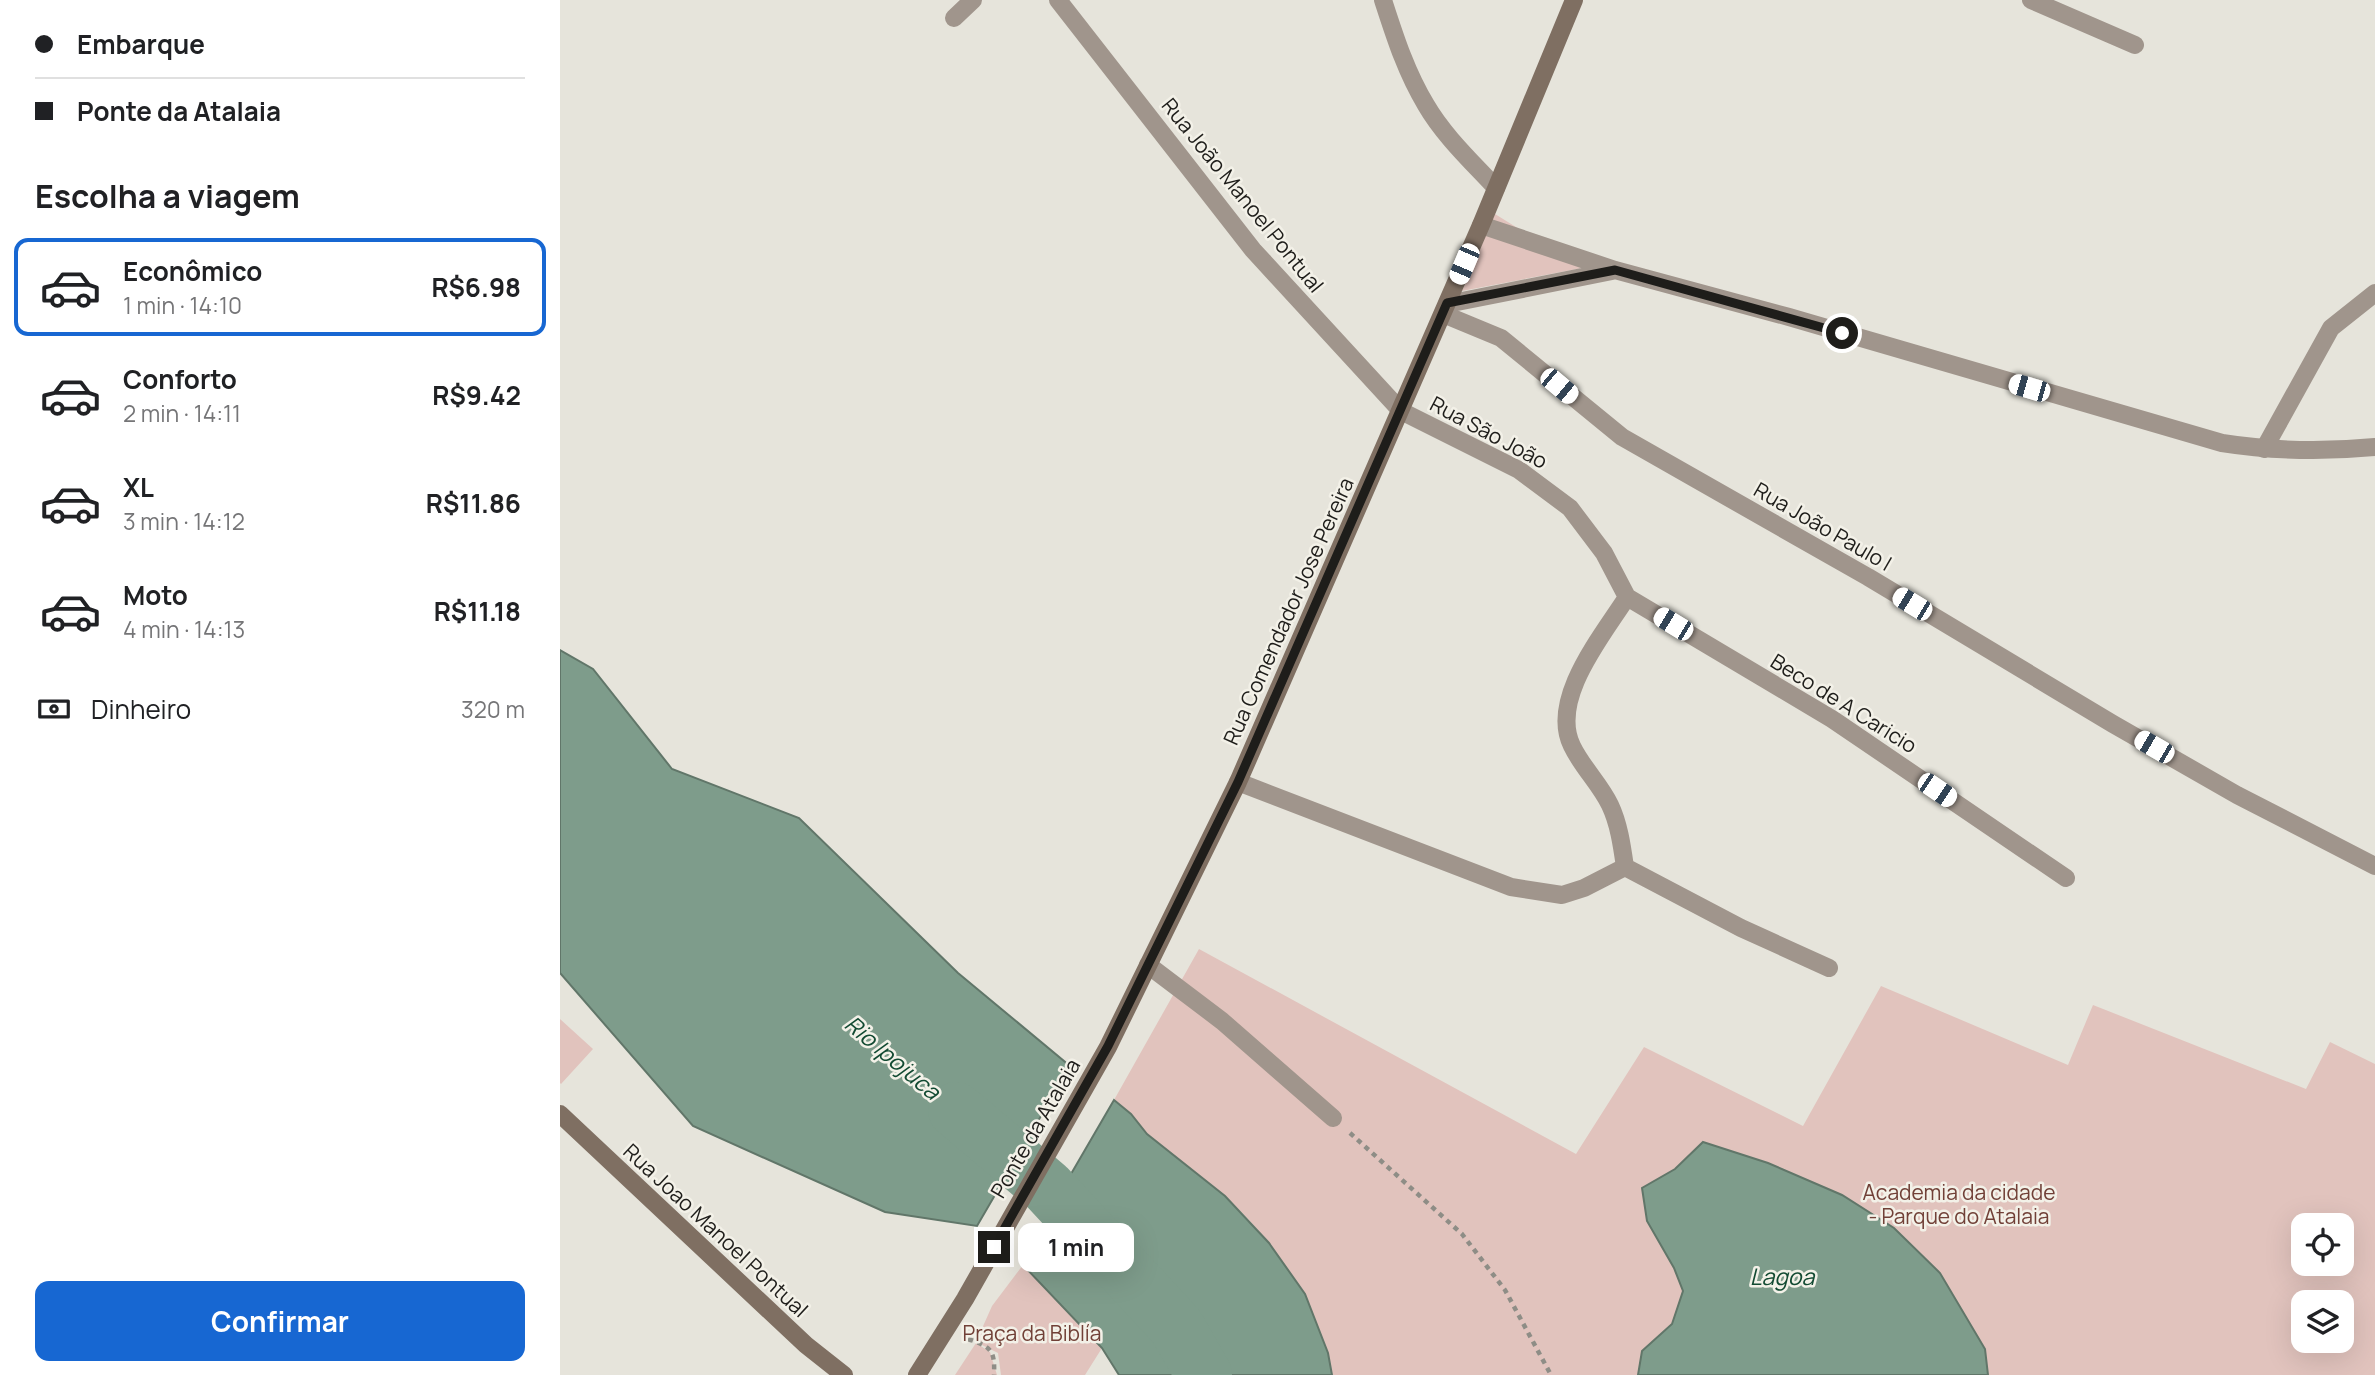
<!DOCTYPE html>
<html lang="pt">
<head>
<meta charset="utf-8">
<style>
  body { margin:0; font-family:Manrope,sans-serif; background:#f2f2f2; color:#202124; height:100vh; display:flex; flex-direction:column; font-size:26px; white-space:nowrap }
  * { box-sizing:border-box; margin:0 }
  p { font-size:23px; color:#757577 }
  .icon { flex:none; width:38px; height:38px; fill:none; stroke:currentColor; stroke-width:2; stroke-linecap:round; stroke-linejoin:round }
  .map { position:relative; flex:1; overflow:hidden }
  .panel { display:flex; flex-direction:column; background:#fff; width:560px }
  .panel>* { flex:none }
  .banner { display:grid; align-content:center; height:154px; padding:0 35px; background:#fff }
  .controls { position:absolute; left:1731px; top:1213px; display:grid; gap:14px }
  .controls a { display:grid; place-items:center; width:63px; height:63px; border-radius:14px; background:#fff; box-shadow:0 7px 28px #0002; font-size:35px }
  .end { position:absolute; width:32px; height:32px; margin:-16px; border:9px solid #1e1d1a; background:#fff; box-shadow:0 0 0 4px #fff }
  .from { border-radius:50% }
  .bubble { position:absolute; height:49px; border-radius:14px; background:#fff; box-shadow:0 7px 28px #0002; font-size:23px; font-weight:700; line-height:49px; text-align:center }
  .car { position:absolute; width:21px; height:42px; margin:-21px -10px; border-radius:9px; box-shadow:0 0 5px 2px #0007; background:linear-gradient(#fff 24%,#345 0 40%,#fff 0 76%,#345 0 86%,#fff 0) }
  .banner b { display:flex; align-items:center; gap:24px; height:66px; font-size:26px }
  .banner b+b { border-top:2px solid #e0e0e0 }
  .banner i { width:18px; height:18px; background:#202124 }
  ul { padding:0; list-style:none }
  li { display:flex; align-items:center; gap:21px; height:98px; margin:0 14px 10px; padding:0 21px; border:4px solid transparent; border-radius:14px }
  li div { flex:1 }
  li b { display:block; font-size:26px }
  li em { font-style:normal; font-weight:700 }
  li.selected { border-color:#1767d2 }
  li>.icon { width:63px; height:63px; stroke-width:1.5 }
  h2 { padding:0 35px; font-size:32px; line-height:84px }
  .pay { display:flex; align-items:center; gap:18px; height:77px; padding:0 35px; font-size:26px }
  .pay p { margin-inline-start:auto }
  .cta { display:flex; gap:14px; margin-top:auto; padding:14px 35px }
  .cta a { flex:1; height:80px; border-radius:14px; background:#1767d2; color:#fff; font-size:28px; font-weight:700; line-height:80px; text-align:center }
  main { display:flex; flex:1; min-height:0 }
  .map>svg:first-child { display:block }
  .green { fill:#e1c3bd; fill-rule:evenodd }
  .water { fill:#7e9c8b; stroke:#617669; stroke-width:2 }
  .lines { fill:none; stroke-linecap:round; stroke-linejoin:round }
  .river { stroke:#7e9c8b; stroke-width:56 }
  .path { stroke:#8e8d86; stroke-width:4.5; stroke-dasharray:5 5; stroke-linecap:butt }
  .lane { stroke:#a0958c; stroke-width:18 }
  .street { stroke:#a0958c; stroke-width:18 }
  .secondary { stroke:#7f6f62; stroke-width:18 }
  .route { stroke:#1e1d1a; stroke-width:9 }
  .labels { text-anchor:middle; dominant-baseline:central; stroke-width:5; stroke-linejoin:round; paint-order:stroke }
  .street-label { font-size:21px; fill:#1e1d1a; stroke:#f3f1e8 }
  .park-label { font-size:21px; fill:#714037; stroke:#f3f1e8 }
  .water-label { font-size:23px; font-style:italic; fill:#124a32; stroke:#f3f1e8 }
</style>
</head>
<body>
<main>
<section class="panel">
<div class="banner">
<b><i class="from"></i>Embarque</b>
<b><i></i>Ponte da Atalaia</b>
</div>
<h2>Escolha a viagem</h2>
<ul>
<li class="selected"><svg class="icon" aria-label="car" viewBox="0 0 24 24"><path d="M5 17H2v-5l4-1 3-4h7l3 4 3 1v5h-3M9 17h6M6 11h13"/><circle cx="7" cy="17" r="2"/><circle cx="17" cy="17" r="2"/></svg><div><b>Econômico</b><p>1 min · 14:10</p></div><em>R$6.98</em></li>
<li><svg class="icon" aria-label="car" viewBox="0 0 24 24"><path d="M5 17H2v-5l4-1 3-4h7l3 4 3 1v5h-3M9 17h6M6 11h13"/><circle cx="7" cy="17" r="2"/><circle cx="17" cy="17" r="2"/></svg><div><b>Conforto</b><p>2 min · 14:11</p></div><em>R$9.42</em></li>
<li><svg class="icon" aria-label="car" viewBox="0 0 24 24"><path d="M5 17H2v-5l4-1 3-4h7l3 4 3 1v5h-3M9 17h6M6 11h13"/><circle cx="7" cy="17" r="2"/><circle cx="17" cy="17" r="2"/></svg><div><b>XL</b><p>3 min · 14:12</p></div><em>R$11.86</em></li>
<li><svg class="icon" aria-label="car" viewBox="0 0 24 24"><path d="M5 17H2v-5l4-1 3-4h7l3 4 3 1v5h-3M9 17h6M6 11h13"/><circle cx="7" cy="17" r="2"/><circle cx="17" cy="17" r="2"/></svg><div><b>Moto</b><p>4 min · 14:13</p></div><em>R$11.18</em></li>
</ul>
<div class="pay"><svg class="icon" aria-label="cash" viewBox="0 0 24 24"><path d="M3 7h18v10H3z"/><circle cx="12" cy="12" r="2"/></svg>Dinheiro<p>320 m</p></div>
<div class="cta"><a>Confirmar</a></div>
</section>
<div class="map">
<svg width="1815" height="1375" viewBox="0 0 1815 1375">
  <rect width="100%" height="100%" fill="#e6e4db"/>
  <!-- green -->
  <path class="green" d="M935,214l87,54 -120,23z
    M639,949l377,205 68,-107 159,79 78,-140 187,79 25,-60 213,84 24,-47 45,22v311h-1043c-13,-68 -57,-135 -109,-180 -24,-21 -52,-39 -75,-61 -7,-6 -11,-14 -17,-20 -6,-5 -12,-9 -17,-14zM1743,1225h39v39h-39zM1743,1302h39v38h-39z
    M0,1019l33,30 -32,35 -1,-1z
    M463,1265l79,83 -17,27h-84l-3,-22 -22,-11 16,-36z
    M416,1343l14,9 7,23h-42z"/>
  <!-- water -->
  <path class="water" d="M0,650l33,19 79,100 127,49 159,155 112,93 -93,160 -92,-14 -192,-86 -133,-153z
    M554,1100l17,14 16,20 78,62 44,47 36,51 23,59 4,22h-213l-17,-27 -79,-83 48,-91z
    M1143,1142l65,21 74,32 52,33 46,45 45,76 3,26h-350l4,-24 30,-27 11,-33 -9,-23 -27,-47 -5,-33 33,-19z"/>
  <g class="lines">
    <!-- river -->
    <path class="river" d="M396,1110l91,77 129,139 28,49"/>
    <!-- path -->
    <path class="path" d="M790,1133l112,101 43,56 46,85
      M408,1339c24,8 27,12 26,36"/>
    <!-- lane -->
    <path class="lane" d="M1704,449l67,-121 44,-35
      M588,965l74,56 111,97"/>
    <!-- street -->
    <path class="street" d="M498,0l195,250 148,161 118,59 51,38 34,45 23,44
      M823,0c12,37 23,72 43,105 18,31 46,57 70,83
      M1471,0l104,45
      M394,18l19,-18
      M921,225l134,45 174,47 433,126c51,8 101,9 153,4
      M887,304l165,-33
      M883,314l58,24 121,99 246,140 245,147 124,71 138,71
      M1067,597l205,122 234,159
      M678,782l273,105 51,8 22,-7 41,-21 116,61 88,40
      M1065,867c-3,-21 -6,-43 -15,-62 -10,-21 -28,-38 -38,-59 -23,-47 31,-111 55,-149"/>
    <!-- secondary -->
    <path class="secondary" d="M0,1114l246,231 38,30
      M357,1375l48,-76 143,-252 130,-265 243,-557 93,-225"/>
  </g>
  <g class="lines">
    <!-- route -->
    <path class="route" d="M434,1247l114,-201 130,-264 209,-479 168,-33 227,63"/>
  </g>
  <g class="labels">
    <!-- street labels -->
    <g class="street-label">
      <text transform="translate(683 195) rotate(51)">Rua João Manoel Pontual</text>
      <text transform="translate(929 432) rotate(28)">Rua São João</text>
      <text transform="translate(1263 526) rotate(30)">Rua João Paulo I</text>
      <text transform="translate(728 611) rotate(-66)">Rua Comendador Jose Pereira</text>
      <text transform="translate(1284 703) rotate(32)">Beco de A Caricio</text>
      <text transform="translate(475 1128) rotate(-60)">Ponte da Atalaia</text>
      <text transform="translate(156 1230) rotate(43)">Rua Joao Manoel Pontual</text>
    </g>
    <!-- park labels -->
    <g class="park-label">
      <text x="1399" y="1192">Academia da cidade<tspan x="1399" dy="24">- Parque do Atalaia</tspan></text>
      <text x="472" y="1333">Praça da Biblía</text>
    </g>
    <!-- water labels -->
    <g class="water-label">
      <text transform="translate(333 1057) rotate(40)">Rio Ipojuca</text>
      <text x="1222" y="1276">Lagoa</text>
    </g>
  </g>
</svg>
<div class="controls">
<a><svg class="icon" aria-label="locate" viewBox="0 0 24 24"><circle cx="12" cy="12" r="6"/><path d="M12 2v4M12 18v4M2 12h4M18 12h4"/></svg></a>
<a><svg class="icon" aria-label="layers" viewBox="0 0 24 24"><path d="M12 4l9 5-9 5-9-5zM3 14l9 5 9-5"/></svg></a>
</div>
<i class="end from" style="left:1282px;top:333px"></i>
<i class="end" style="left:434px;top:1247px"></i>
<div class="bubble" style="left:458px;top:1223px;width:116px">1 min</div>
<i class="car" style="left:904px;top:264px;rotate:203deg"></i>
<i class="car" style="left:999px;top:386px;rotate:130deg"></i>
<i class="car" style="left:1469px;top:388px;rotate:286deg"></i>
<i class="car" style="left:1352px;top:604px;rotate:301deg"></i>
<i class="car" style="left:1113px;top:624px;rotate:301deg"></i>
<i class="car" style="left:1594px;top:747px;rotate:300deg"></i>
<i class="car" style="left:1377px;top:790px;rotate:124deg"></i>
</div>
</main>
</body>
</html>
